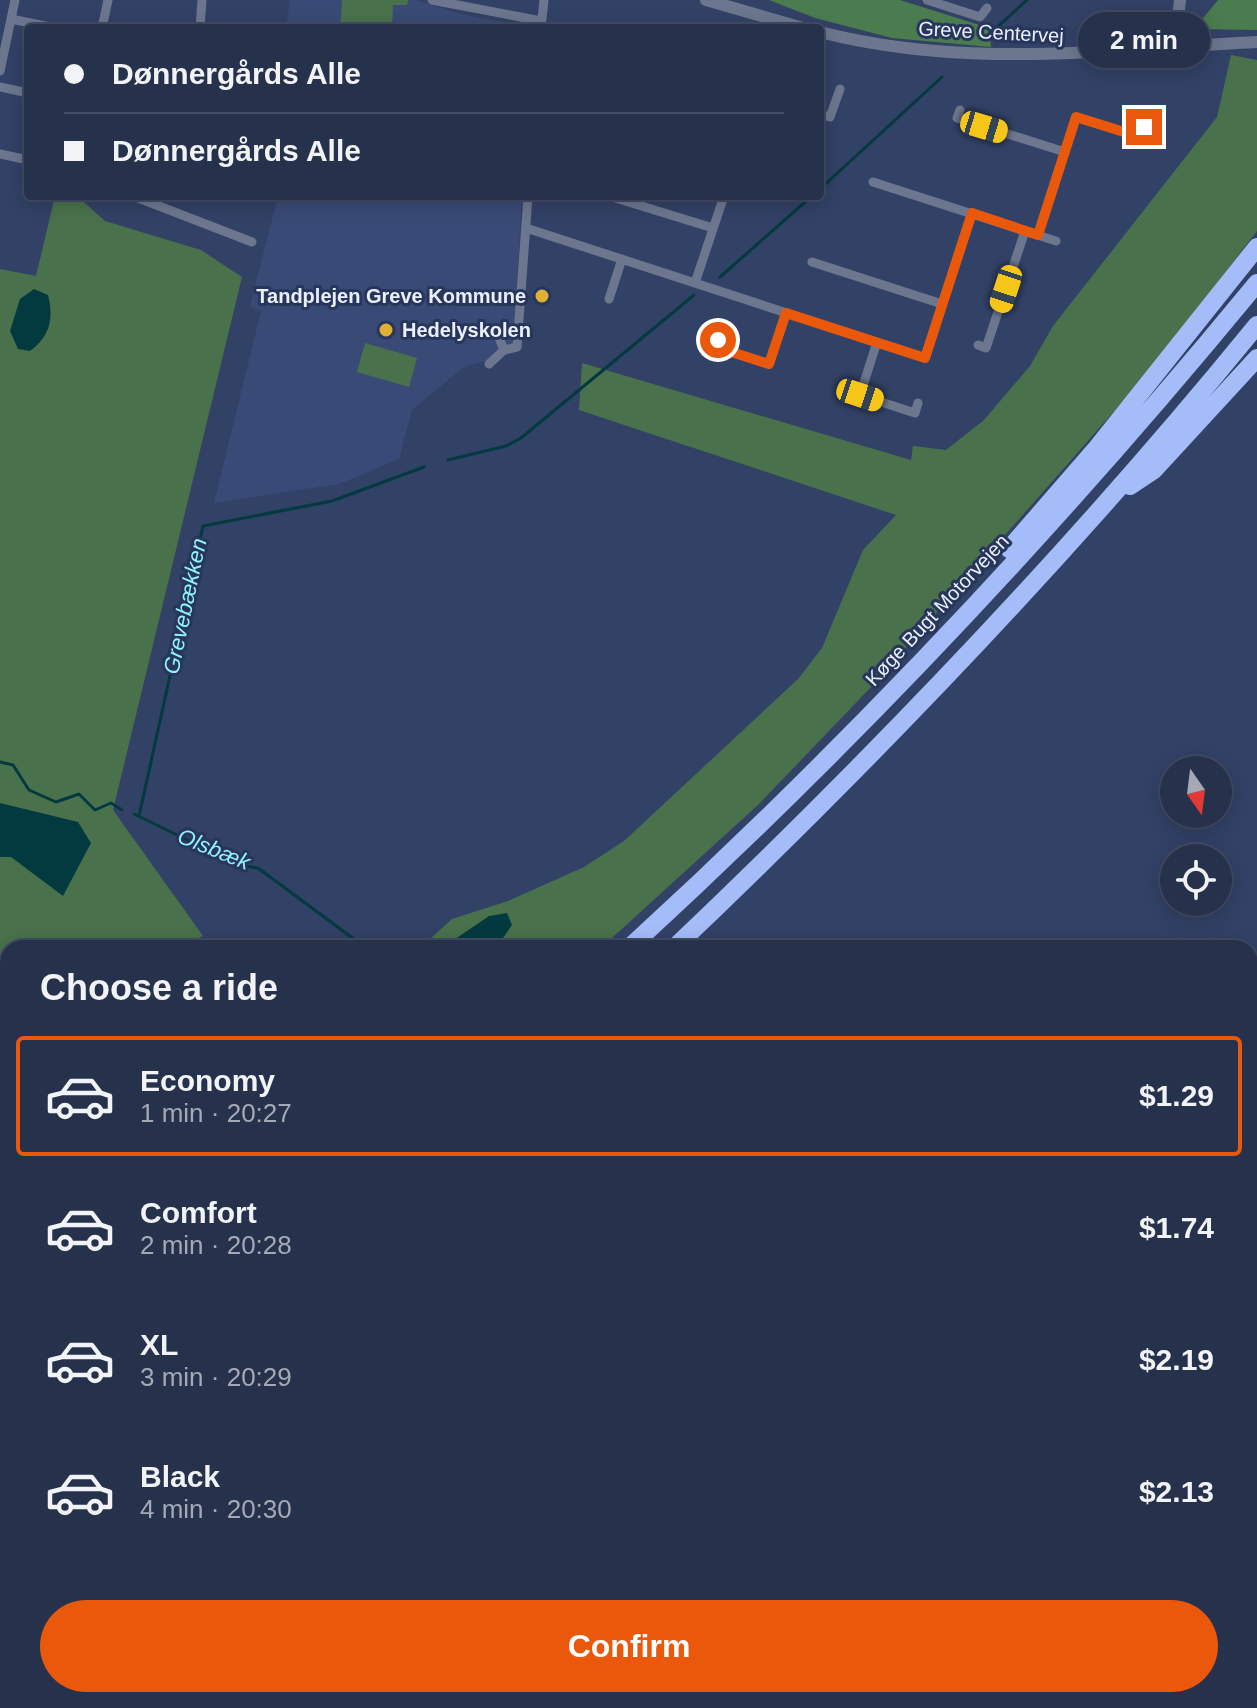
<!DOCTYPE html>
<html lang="en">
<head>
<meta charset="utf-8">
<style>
  body { margin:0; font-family:Helvetica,sans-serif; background:#323d56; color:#f1f3f6; height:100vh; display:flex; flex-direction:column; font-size:30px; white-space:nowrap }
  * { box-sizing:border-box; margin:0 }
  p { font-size:26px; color:#a4a9b5 }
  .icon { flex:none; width:44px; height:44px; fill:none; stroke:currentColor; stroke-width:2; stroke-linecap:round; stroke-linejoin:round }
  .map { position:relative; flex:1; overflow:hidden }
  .details { position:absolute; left:0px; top:940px; width:1258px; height:768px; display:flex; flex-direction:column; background:#26314c; border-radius:24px 24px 0 0; box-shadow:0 4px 20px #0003,0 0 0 2px #424c64 }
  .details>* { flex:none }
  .hud { position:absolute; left:24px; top:24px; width:800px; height:176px; border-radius:8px; box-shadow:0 4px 20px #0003,0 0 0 2px #424c64; display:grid; align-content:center; height:176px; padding:0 40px; background:#26314c }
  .needle { width:52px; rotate:166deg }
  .controls { position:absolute; left:1160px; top:756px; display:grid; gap:16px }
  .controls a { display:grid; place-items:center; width:72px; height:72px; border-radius:50%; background:#26314c; box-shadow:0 4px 20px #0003,0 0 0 2px #424c64; font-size:40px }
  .end { position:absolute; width:36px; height:36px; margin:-18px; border:10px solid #ea580c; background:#fff; box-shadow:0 0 0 4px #fff }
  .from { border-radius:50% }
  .bubble { position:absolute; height:56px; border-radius:28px; background:#26314c; box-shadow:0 4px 20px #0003,0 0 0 2px #424c64; font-size:26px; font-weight:800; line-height:56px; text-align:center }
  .car { position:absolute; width:24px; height:48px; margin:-24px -12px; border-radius:10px; box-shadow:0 0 6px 2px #0007; background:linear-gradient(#f5c518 24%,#345 0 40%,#f5c518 0 76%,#345 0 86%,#f5c518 0) }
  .hud b { display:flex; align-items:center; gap:28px; height:76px; font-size:30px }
  .hud b+b { border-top:2px solid #424c64 }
  .hud i { width:20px; height:20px; background:#f1f3f6 }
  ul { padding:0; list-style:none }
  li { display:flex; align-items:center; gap:24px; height:120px; margin:0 16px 12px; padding:0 24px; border:4px solid transparent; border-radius:8px }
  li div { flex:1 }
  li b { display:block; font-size:30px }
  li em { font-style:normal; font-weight:800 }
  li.active { border-color:#ea580c }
  li>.icon { width:72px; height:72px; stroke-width:1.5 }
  h2 { padding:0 40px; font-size:36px; line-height:96px }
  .action { display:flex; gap:16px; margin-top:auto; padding:16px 40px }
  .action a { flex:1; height:92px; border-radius:48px; background:#ea580c; color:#fff; font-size:32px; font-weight:800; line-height:92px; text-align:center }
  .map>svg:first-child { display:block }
  .built { fill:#394a76 }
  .green { fill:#49724c }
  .forest { fill:#4a7c4f }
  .water { fill:#033a40 }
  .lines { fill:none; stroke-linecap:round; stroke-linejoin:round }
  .stream { stroke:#033a40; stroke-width:3 }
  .minor { stroke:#6c778f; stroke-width:9 }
  .tertiary { stroke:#6c778f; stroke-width:12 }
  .motorway { stroke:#a4bdf8; stroke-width:18 }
  .rail { stroke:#cad2e4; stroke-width:3; stroke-dasharray:12 6; stroke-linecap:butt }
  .route { stroke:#ea580c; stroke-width:10 }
  .poi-dot { fill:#dfb034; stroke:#28365b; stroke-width:3 }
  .labels { text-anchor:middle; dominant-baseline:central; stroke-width:6; stroke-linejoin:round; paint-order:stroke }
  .street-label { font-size:20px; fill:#e9f0fe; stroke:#28365b }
  .poi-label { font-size:20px; font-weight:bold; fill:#e9f0fe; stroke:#28365b; text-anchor:end }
  .water-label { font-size:22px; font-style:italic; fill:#8ff2ff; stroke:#28365b }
</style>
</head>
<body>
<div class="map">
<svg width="1257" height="1708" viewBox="0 0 1257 1708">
  <rect width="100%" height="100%" fill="#324166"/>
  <!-- built -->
  <path class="built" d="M290,0h126l44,14 73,14h-247z
    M278,196h244l-9,157 -49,14 -52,43 -13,49 -60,25 -125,19 47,-192 -11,-5z
    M1257,1035v76l-7,3v-59z
    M354,1700h531l3,8h-534z
    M959,1700h33l-2,8h-35z"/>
  <!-- green -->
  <path class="green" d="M342,0h66l-1,5h-14l-1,23h-52z
    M1231,55l26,5v171l-111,144 -274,311 -113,118 -158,144h-181l32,-29 56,-18 76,-34 40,-26 174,-162 24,-31 41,-98 33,-35 -317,-105 3,-47 329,97 2,-14 33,4 38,-30 46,-54 23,-40 164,-209z
    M55,196h22l28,25 96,29 41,27 -129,533 90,126 -27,12h-168v153l-8,-18v-814l36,7z
    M365,343l52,15 -8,29 -52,-15z"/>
  <!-- forest -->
  <path class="forest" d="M769,0h131l89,28 2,19 -99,-9 -77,-20z
    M1218,0h39v30l-63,-1z"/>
  <!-- water -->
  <path class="water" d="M34,289l14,6c6,24 2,41 -18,56l-12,-2 -8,-18 10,-32z
    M0,803l78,19 13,21 -28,53 -52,-39h-11z
    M507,913l5,12 -16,23h-54l47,-32z"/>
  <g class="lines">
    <!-- stream -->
    <path class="stream" d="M994,30l33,-30
      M820,189l122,-112
      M720,277l92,-81
      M448,460l58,-14 15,-8 173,-143
      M0,762l13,3 16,25 27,12 23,-8 16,16 16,-7 11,7
      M134,814l105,51 19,3 108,80
      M139,816l64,-290 129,-25 92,-34
      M1250,1125l7,3
      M1032,1708l1,-8"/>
    <!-- minor -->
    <path class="minor" d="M432,0l109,21
      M927,0l53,17 7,-9
      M11,19l44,9
      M102,28l6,-28
      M200,28l2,-28
      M541,28l3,-28
      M0,71l15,-71
      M0,87l28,6
      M960,110l-3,8 108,34
      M820,114l10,3 10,-28
      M0,154l28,6
      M873,182l183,59
      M133,196l119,46
      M609,196l104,32
      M526,228l399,130 47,-145
      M1038,235l38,-118 64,20 4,-10
      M812,262l130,42
      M695,283l29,-87
      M609,299l13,-40
      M718,340l-2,7 53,17 17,-51
      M877,342l-17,53 55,18 3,-10
      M978,345l8,3 39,-117
      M504,350l-6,-15 20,-9
      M489,364l15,-14 13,-3 11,-151
      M0,1195l8,9
      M0,1344l8,-8
      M0,1425l8,-8
      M488,1700l10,8
      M870,1700l7,8
      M363,1708v-8"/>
    <!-- tertiary -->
    <path class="tertiary" d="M706,0l97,28
      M820,32c148,38 288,17 437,10
      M1175,47l5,-47"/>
    <!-- motorway -->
    <path class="motorway" d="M1130,486l24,-16 103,-112
      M1009,549l86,-99 162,-203
      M629,948c225,-206 435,-430 628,-665
      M674,948c206,-196 403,-402 583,-623
      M0,1557l8,-9
      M0,1615l8,-14"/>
    <!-- rail -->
    <path class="rail" d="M1250,1086l7,-18
      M977,1708l5,-8"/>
  </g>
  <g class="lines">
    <!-- route -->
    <path class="route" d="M718,340l-2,7 53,17 17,-51 139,45 47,-145 66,22 38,-118 64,20 4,-10"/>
  </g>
  <!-- markers -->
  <g class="poi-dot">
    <circle cx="542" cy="296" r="8"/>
    <circle cx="386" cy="330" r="8"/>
  </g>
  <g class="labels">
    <!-- street labels -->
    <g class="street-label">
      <text transform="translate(991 32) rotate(3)">Greve Centervej</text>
      <text transform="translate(937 610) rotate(-47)">Køge Bugt Motorvejen</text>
    </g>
    <!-- poi labels -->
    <g class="poi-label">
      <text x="526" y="296">Tandplejen Greve Kommune</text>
      <text x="402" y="330" text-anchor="start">Hedelyskolen</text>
    </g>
    <!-- water labels -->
    <g class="water-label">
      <text transform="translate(185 606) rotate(-78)">Grevebækken</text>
      <text transform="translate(214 849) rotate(22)">Olsbæk</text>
    </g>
  </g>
</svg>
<div class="controls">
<a><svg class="needle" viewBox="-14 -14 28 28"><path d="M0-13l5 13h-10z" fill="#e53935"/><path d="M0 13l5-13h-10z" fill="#a4a9b5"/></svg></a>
<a><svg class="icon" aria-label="locate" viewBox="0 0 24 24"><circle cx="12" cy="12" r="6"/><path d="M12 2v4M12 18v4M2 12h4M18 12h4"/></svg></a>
</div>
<i class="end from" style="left:718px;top:340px"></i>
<i class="end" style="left:1144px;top:127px"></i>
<div class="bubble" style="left:1078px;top:12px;width:132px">2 min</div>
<i class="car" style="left:984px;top:127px;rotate:107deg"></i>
<i class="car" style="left:1006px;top:289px;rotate:198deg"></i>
<i class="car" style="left:860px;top:395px;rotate:108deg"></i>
<div class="hud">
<b><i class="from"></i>Dønnergårds Alle</b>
<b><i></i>Dønnergårds Alle</b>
</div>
<section class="details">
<h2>Choose a ride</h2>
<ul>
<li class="active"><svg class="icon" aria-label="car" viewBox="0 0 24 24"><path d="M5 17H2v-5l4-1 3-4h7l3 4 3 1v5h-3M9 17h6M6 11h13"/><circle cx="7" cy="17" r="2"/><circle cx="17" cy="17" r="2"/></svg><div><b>Economy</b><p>1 min · 20:27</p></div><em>$1.29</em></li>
<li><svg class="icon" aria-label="car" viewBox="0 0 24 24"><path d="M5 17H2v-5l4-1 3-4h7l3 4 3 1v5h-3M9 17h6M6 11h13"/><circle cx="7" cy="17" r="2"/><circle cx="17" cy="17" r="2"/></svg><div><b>Comfort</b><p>2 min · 20:28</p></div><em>$1.74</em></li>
<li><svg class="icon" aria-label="car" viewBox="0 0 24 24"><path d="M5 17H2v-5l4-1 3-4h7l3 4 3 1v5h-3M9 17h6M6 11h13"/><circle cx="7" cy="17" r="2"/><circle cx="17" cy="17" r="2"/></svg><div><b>XL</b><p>3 min · 20:29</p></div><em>$2.19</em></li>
<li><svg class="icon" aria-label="car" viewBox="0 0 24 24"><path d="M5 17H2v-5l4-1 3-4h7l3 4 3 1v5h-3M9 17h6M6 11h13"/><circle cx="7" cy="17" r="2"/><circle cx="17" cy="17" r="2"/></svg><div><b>Black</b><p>4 min · 20:30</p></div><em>$2.13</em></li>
</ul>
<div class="action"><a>Confirm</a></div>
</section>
</div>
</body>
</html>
